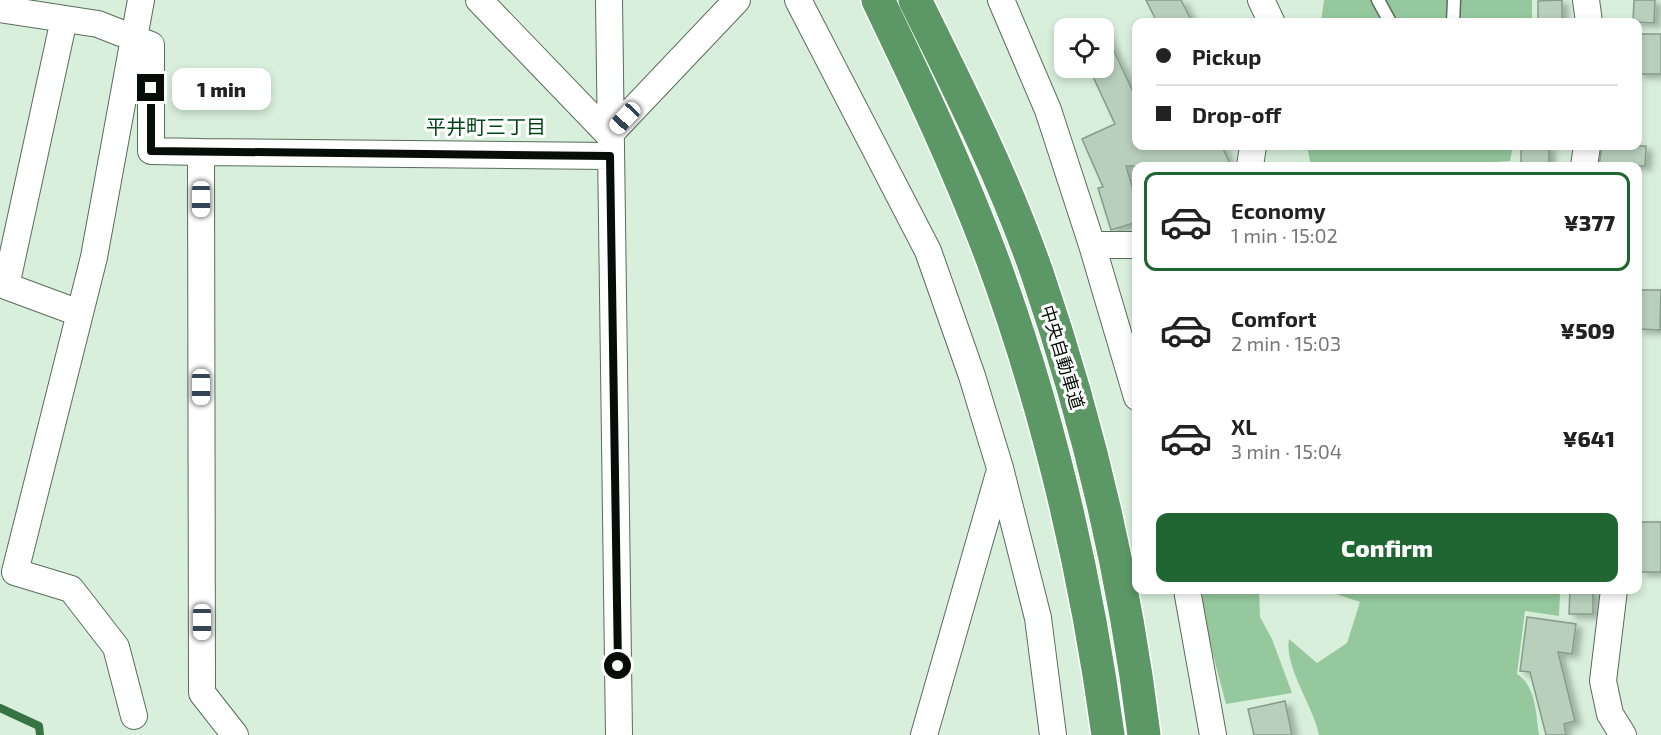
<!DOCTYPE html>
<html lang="en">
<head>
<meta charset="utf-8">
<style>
  body { margin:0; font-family:"Exo 2","Noto Sans JP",sans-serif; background:#f2f2f2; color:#222; height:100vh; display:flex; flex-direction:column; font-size:22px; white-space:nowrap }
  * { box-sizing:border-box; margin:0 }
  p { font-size:20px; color:#767676 }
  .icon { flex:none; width:33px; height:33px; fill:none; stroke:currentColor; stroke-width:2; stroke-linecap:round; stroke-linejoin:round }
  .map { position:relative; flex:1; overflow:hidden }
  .side { position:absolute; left:1132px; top:162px; width:510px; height:432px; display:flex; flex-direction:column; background:#fff; border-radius:12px; box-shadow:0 3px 9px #0003 }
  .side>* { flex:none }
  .top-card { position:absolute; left:1132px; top:18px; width:510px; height:132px; border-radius:12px; box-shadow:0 3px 9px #0003; display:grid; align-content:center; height:132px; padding:0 24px; background:#fff }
  .controls { position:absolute; left:1054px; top:18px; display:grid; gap:12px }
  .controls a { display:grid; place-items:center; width:60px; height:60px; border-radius:12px; background:#fff; box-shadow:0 3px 9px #0003; font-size:30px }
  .end { position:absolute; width:27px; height:27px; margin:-14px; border:8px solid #060e07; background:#fff; box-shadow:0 0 0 3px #fff }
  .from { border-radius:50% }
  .bubble { position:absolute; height:42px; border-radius:12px; background:#fff; box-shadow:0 3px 9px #0003; font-size:20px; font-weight:800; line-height:42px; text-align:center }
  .car { position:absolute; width:18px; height:36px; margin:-18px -9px; border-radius:8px; box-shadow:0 0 4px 2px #0007; background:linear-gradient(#fff 24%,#345 0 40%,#fff 0 76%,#345 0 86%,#fff 0) }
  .top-card b { display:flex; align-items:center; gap:21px; height:57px; font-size:22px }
  .top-card b+b { border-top:2px solid #e0e0e0 }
  .top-card i { width:15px; height:15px; background:#222 }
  ul { padding:10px 0 0; list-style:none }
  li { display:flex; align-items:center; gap:18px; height:99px; margin:0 12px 9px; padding:0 12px; border:3px solid transparent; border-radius:12px }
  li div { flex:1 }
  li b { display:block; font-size:22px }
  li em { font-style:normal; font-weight:800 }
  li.current { border-color:#206633 }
  li>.icon { width:54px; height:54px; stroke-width:1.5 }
  .action { display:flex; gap:12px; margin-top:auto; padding:12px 24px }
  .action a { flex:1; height:69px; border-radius:12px; background:#206633; color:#fff; font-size:24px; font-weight:800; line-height:69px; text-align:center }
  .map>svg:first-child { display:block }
  .green { fill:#95c99d }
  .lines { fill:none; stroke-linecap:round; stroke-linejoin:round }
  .stream { stroke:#367443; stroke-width:8 }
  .building { fill:#b8cfbb; stroke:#869c89; stroke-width:1.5; filter:url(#shadow) }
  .lane-casing { stroke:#596d5c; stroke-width:15 }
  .street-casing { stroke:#596d5c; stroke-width:28 }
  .highway-casing { stroke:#fff; stroke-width:36 }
  .lane { stroke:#fff; stroke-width:12 }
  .street { stroke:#fff; stroke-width:26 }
  .highway { stroke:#5c9766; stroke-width:33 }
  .route { stroke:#060e07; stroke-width:8 }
  .labels { text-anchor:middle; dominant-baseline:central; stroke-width:6; stroke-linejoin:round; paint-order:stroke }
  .street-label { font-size:18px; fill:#060e07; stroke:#fff }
  .neighbourhood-label { font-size:20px; fill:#004618; stroke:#fff }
</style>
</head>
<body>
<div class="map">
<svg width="1661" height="735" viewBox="0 0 1661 735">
  <defs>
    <filter id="shadow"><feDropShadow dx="6" dy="4" stdDeviation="3" flood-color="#0004"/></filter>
  </defs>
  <rect width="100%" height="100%" fill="#d8efdb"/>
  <!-- green -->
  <path class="green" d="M1324,0h208v22h-211z
    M1307,146h206l-3,15 -14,1 -3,4h-182z
    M1196,590h63l1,27 12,22 20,54 -66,11z
    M1324,590h240l-4,4 -1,22 -34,-5 -8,63c19,12 19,40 22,61h-220c-6,-30 -35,-68 -30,-96l28,24 30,-20 13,-41z"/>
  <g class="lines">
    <!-- stream -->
    <path class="stream" d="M0,708l39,18 1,9"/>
  </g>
  <!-- building -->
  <path class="building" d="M1146,0h35l11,22h-35z
    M1562,0v22h-24v-21z
    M1634,0h21l-1,23 -21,-1z
    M1104,30l33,70v46h85l9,20h-105l11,37v19l-26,8 -13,-42 5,-1 -21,-48 33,-15 -26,-56h15z
    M1638,34h23v40h-23z
    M1521,146h28v20h-28z
    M1602,146h44l-1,20h-46z
    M1638,290h23l-1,40 -22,-1z
    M1640,522h21v50h-21z
    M1570,590h23v24h-24z
    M1527,617l49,7 -4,30 -14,-2 17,69 -11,3 2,11h-20l-16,-63 -10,-1z
    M1285,701l7,34h-38l-6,-26z"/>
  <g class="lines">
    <defs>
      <path id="lane" d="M1378,0l12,22
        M1453,22l1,-22"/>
      <path id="street" d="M479,0l130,135
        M609,0l10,735
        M798,0l130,251 44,125 28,92 38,150 15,117
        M1001,0l47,110 44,135 45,152
        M1261,0l10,21
        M1586,0l3,22
        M0,9l98,15 53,21v106l50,1
        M64,19l-58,267 73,27
        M609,135l128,-135
        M1250,166l3,-20
        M1584,166l3,-20
        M1092,245h45
        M1187,590l26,145
        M1614,590l-11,91 7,33 13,21
        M134,716l-18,-69 -45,-58 -56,-17 79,-315 47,-257
        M235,735l-33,-42 -1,-541 409,4
        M924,735l76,-265"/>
      <path id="highway" d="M878,0c41,85 82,172 115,261 56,153 93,313 115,474
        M915,0c44,89 89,178 122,273 51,149 88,305 107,462"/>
    </defs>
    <!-- lane casing -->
    <use href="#lane" class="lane-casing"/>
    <!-- street casing -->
    <use href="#street" class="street-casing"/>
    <!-- highway casing -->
    <use href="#highway" class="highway-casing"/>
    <!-- lane -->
    <use href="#lane" class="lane"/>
    <!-- street -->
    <use href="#street" class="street"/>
    <!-- highway -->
    <use href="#highway" class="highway"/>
  </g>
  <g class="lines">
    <!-- route -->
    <path class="route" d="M151,88v63l459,5 8,510"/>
  </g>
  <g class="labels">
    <!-- street labels -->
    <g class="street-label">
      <text transform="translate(1063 357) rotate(73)">中央自動車道</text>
    </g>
    <!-- neighbourhood labels -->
    <g class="neighbourhood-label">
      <text x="486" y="126">平井町三丁目</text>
    </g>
  </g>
</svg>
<div class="controls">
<a><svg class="icon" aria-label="locate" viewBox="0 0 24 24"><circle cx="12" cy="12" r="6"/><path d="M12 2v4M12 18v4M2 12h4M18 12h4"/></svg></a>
</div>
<i class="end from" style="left:618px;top:666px"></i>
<i class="end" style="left:151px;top:88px"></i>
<div class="bubble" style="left:172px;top:68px;width:99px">1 min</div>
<i class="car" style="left:625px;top:118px;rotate:223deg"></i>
<i class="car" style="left:201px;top:199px;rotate:180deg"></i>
<i class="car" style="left:201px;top:387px;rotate:180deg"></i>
<i class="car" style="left:202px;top:622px;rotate:180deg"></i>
<div class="top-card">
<b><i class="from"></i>Pickup</b>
<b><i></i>Drop-off</b>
</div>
<section class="side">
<ul>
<li class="current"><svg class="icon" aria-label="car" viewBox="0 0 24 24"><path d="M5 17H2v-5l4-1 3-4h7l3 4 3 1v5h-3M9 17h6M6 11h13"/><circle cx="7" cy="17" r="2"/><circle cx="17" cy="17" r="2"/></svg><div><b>Economy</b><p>1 min · 15:02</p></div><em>¥377</em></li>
<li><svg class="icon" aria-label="car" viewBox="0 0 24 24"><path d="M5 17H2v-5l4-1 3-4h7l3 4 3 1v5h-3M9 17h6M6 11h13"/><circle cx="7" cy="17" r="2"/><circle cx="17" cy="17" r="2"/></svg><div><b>Comfort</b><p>2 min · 15:03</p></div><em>¥509</em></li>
<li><svg class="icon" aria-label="car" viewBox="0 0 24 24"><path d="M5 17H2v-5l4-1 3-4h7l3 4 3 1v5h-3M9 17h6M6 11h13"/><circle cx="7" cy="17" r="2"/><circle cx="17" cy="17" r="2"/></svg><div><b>XL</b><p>3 min · 15:04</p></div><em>¥641</em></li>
</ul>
<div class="action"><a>Confirm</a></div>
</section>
</div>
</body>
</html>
